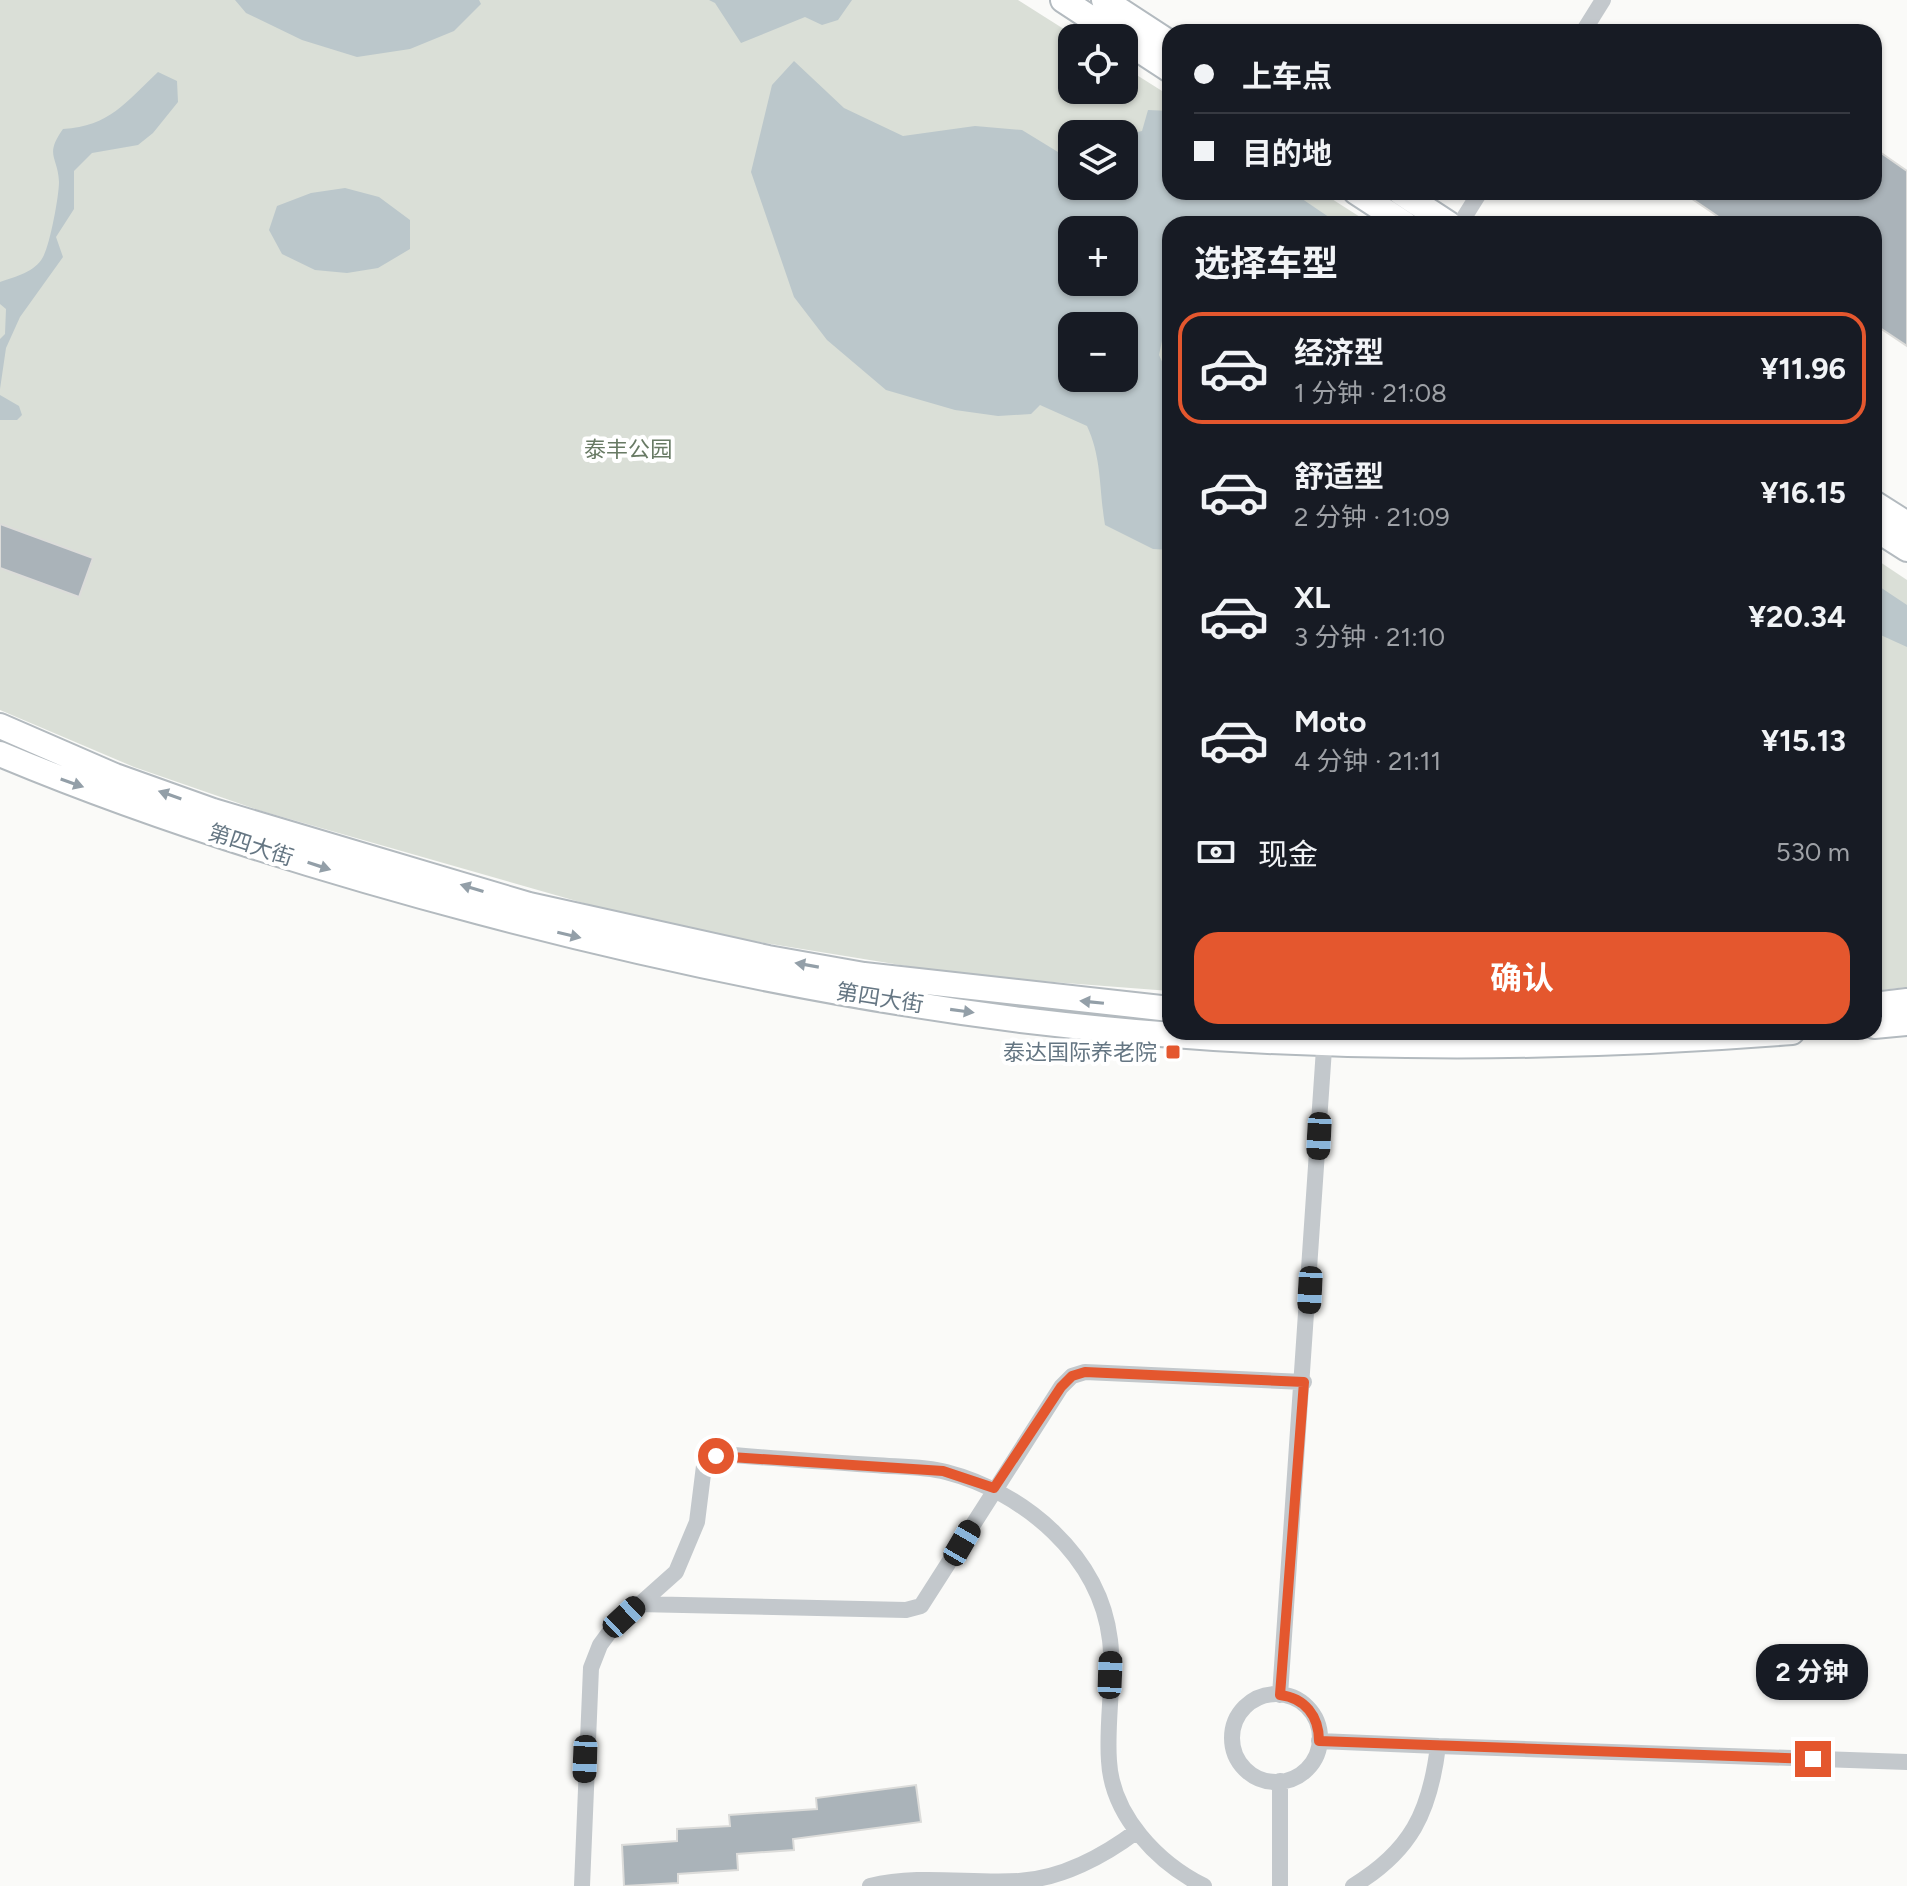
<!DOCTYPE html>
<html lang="zh">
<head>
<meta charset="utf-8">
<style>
  body { margin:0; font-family:Figtree,"Noto Sans SC",sans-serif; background:#20242c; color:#f1f3f6; height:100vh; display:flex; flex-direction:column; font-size:30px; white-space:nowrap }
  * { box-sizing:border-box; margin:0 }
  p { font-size:26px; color:#9ea1a6 }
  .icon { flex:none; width:44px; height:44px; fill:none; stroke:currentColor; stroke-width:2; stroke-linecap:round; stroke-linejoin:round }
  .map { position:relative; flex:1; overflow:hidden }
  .drawer { position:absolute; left:1162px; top:216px; width:720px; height:824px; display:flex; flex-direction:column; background:#171b24; border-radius:24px; box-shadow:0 2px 6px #0004 }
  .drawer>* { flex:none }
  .hud { position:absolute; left:1162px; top:24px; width:720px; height:176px; border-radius:24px; box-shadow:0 2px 6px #0004; display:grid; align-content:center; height:176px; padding:0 32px; background:#171b24 }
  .fabs { position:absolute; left:1058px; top:24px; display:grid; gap:16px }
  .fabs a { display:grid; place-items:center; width:80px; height:80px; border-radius:16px; background:#171b24; box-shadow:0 2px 6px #0004; font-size:40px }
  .end { position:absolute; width:36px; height:36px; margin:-18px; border:10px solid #e4572e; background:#fff; box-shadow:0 0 0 4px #fff }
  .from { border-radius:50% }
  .bubble { position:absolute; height:56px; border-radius:24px; background:#171b24; box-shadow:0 2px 6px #0004; font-size:26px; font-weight:700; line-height:56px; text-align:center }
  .car { position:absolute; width:24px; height:48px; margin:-24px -12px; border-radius:10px; box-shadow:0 0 6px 2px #0007; background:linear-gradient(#222 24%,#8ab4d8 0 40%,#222 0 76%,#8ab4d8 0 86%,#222 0) }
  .hud b { display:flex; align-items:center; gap:28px; height:76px; font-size:30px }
  .hud b+b { border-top:2px solid #363941 }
  .hud i { width:20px; height:20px; background:#f1f3f6 }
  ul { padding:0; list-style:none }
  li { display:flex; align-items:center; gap:24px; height:112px; margin:0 16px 12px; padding:0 16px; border:4px solid transparent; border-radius:24px }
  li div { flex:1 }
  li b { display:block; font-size:30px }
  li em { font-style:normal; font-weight:700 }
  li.on { border-color:#e4572e }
  li>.icon { width:72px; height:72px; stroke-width:1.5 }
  h2 { padding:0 32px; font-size:36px; line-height:96px }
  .pay { display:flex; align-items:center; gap:20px; height:88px; padding:0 32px; font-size:30px }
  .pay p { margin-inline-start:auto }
  .button { display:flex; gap:16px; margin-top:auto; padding:16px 32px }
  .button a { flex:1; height:92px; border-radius:24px; background:#e4572e; color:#fff; font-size:32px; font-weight:700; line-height:92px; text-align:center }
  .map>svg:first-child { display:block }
  .green { fill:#dadfd7; fill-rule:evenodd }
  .water { fill:#bbc7cb; fill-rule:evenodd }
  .building { fill:#aab3b9; stroke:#dcdcda; stroke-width:2 }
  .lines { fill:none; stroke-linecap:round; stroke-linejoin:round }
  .secondary-casing { stroke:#b3babf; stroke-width:28 }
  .street { stroke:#c3c8cc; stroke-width:16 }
  .secondary { stroke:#fff; stroke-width:24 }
  .oneway { fill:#939fa8 }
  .route { stroke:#e4572e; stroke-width:10 }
  .poi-dot { fill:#e4572e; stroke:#fff; stroke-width:3 }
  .labels { text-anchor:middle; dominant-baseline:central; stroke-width:8; stroke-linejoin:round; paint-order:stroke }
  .park-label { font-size:22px; fill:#687a64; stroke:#fff }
  .street-label { font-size:22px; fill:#657683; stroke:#fff }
  .poi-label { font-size:22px; fill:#657683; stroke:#fff; text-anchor:end }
</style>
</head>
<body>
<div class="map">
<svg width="1907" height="1886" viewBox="0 0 1907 1886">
  <rect width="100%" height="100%" fill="#fafaf8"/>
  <!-- green -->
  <path class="green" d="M0,0h1018l60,38h-6v52h52v-23l46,29v96h151l50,32h-201v767l-208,-16 -270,-44 -70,-17 -364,-104 -124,-43 -134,-57zM1072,134h52v52h-52zM1072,230h52v52h-52zM1072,326h52v52h-52z
    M1874,558l33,22v407l-33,4z"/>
  <!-- water -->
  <path class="water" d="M235,0h244l2,4 -27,27 -44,18 -53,8 -55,-17 -56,-27z
    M709,0h143l-14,20 -16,5 -17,-8 -64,26 -26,-40z
    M794,61l50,47 59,28 72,-10 47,4 36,22 14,-2v36h52v-51l18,-4 6,-21 22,1v81h122l47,32h-169v45l-4,12 3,27 -10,47 11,24v171l-17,-1 -48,-24c-6,-35 -3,-67 -18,-99l-47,-21 -9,9 -33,2 -43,-6 -69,-20 -59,-50 -33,-43 -43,-125 21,-87zM1124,230v52h-52v-52zM1124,326v52h-52v-52z
    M158,72l19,9 1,21 -25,31 -15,12 -46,8 -18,18v38l-18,28 7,20 -43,60 -14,31 -6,41v-50l5,-5 1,-25 -6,-5v-22c15,-5 35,-10 43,-25 7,-12 16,-61 16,-75 -1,-26 -15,-26 4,-53 47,-3 62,-26 95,-57z
    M345,188l34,9 31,23v29l-32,19 -31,5 -32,-3 -33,-16 -13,-24 8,-24 34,-13z
    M0,395l19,11 3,9 -5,5h-17z
    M1874,583l33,22v42l-33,-15z"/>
  <!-- building -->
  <path class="building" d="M1874,148l33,23v175l-33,-22v-100h-145l-47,-32h192z
    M0,524l93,34 -14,39 -79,-29z
    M916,1785l5,37 -128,17 1,11 -57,4 1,16 -60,4v9l-54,3 -2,-41 55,-4v-12l53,-3 -1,-11 88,-6 -1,-11z"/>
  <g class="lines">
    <defs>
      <path id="secondary" d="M1063,0l58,38
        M1104,0l66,43
        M1124,40l46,30
        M1356,192l49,32
        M1400,192l49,32
        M1874,503l33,21
        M1874,528l33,21
        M0,726l115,50 98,35 316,94 239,53 96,17 306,34
        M0,754c155,65 318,115 480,158 178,47 358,85 541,108 252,31 519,32 771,12
        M1874,1005l33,-4
        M1874,1026l33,-3"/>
    </defs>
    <!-- secondary casing -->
    <use href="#secondary" class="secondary-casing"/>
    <!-- street -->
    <path class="street" d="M1583,32l20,-32
      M1460,224l20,-32
      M637,1604l269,6 15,-4 140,-219 11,-11 13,-4 219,10
      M1232 1738a44 44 0 1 1 88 0a44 44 0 1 1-88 0Z
      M1280,1695l45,-661
      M1319,1741l119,5
      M1280,1781v105
      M582,1886l9,-218 9,-23 11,-15 65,-58 21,-50 7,-56 12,-10 18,-1c47,4 93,7 140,10 23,2 49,1 72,7 78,20 154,84 164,168 5,40 -4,81 -1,121 3,55 49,102 95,125
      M870,1886c50,-12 99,-2 149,-5 42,-2 85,-25 118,-50
      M1353,1886c58,-35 77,-74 85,-140l469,16"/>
    <!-- secondary -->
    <use href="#secondary" class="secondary"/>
  </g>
  <!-- one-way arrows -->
  <defs><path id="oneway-solid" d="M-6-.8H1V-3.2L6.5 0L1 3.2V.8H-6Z" transform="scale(2)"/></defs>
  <g class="oneway">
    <use href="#oneway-solid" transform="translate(72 783) rotate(19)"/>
    <use href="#oneway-solid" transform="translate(170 795) rotate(-161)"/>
    <use href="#oneway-solid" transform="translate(319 866) rotate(18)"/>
    <use href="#oneway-solid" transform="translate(472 888) rotate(-163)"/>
    <use href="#oneway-solid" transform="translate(569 935) rotate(13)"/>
    <use href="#oneway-solid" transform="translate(807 965) rotate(-170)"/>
    <use href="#oneway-solid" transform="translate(1092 1002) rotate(-174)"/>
    <use href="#oneway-solid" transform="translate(962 1011) rotate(8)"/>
  </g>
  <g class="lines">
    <!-- route -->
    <path class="route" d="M716,1456l227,15 51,17 67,-101 11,-11 13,-4 219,10 -24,313c25,3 39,21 39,46l494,18"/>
  </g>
  <!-- markers -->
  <rect class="poi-dot" x="1165" y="1044" width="16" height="16" rx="4"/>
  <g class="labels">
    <!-- park labels -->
    <g class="park-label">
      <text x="628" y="449">泰丰公园</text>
    </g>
    <!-- street labels -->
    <g class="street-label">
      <text transform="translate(251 845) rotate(18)">第四大街</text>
      <text transform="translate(880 998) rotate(9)">第四大街</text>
    </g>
    <!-- poi labels -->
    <g class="poi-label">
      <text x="1157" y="1052">泰达国际养老院</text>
    </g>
  </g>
</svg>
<div class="fabs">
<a><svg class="icon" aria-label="locate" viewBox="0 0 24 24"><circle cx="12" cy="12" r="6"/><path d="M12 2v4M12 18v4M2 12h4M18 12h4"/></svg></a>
<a><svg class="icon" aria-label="layers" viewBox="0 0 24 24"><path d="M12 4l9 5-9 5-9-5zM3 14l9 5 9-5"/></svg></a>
<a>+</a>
<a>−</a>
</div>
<i class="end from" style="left:716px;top:1456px"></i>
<i class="end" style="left:1813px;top:1759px"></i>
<div class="bubble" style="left:1756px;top:1644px;width:112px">2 分钟</div>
<i class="car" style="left:1319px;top:1136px;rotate:183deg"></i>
<i class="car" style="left:1310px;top:1290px;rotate:183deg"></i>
<i class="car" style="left:962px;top:1543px;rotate:30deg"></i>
<i class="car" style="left:624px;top:1617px;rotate:47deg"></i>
<i class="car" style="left:1110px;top:1675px;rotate:2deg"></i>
<i class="car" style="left:585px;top:1759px;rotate:182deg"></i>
<div class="hud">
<b><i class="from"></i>上车点</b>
<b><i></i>目的地</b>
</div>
<section class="drawer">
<h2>选择车型</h2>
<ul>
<li class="on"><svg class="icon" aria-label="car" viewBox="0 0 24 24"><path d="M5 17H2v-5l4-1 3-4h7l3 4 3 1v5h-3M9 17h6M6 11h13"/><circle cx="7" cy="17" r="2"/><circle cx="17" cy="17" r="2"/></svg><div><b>经济型</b><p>1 分钟 · 21:08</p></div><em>¥11.96</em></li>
<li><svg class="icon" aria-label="car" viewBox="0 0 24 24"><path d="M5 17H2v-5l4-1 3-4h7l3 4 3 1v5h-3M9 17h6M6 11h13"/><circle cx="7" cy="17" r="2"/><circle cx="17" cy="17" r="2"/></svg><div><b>舒适型</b><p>2 分钟 · 21:09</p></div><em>¥16.15</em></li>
<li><svg class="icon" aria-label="car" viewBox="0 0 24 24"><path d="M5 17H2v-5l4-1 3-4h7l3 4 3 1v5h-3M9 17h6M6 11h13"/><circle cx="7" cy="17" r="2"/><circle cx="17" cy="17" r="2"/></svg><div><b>XL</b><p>3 分钟 · 21:10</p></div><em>¥20.34</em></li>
<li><svg class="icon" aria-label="car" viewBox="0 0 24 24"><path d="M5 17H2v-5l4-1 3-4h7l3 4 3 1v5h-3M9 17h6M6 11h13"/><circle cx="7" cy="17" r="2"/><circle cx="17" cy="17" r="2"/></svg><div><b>Moto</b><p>4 分钟 · 21:11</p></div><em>¥15.13</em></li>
</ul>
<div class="pay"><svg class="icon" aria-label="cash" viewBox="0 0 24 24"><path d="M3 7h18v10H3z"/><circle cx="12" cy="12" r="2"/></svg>现金<p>530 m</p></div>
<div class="button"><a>确认</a></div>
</section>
</div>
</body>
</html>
